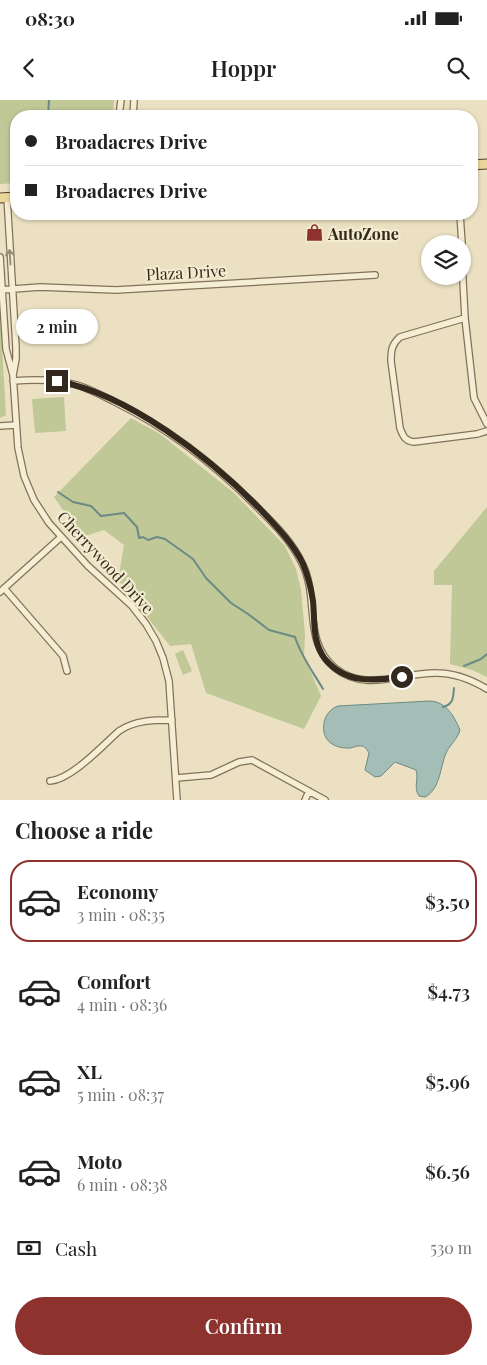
<!DOCTYPE html>
<html lang="en">
<head>
<meta charset="utf-8">
<style>
  body { margin:0; font-family:"Playfair Display",serif; background:#f2f2f2; color:#222; height:100vh; display:flex; flex-direction:column; font-size:19px; white-space:nowrap }
  * { box-sizing:border-box; margin:0 }
  p { font-size:16px; color:#767676 }
  .icon { flex:none; width:28px; height:28px; fill:none; stroke:currentColor; stroke-width:2; stroke-linecap:round; stroke-linejoin:round }
  .map { position:relative; height:700px; overflow:hidden }
  .panel { display:flex; flex-direction:column; background:#fff; flex:1 }
  .panel>* { flex:none }
  .banner { position:absolute; left:10px; top:10px; width:468px; height:110px; border-radius:20px; box-shadow:0 1px 4px #0004; display:grid; align-content:center; height:110px; padding:0 15px; background:#fff }
  .buttons { position:absolute; left:421px; top:135px; display:grid; gap:10px }
  .buttons a { display:grid; place-items:center; width:50px; height:50px; border-radius:50%; background:#fff; box-shadow:0 1px 4px #0004; font-size:25px }
  .end { position:absolute; width:22px; height:22px; margin:-11px; border:6px solid #34291d; background:#fff; box-shadow:0 0 0 2px #fff }
  .from { border-radius:50% }
  .bubble { position:absolute; height:35px; border-radius:18px; background:#fff; box-shadow:0 1px 4px #0004; font-size:16px; font-weight:600; line-height:35px; text-align:center }
  .banner b { display:flex; align-items:center; gap:18px; height:48px; font-size:19px }
  .banner b+b { border-top:1px solid #e0e0e0 }
  .banner i { width:12px; height:12px; background:#222 }
  ul { padding:0; list-style:none }
  li { display:flex; align-items:center; gap:15px; height:82px; margin:0 10px 8px; padding:0 5px; border:2px solid transparent; border-radius:20px }
  li div { flex:1 }
  li b { display:block; font-size:19px }
  li em { font-style:normal; font-weight:600 }
  li.on { border-color:#8e322e }
  li>.icon { width:45px; height:45px; stroke-width:1.5 }
  h2 { padding:0 15px; font-size:22px; line-height:60px }
  .pay { display:flex; align-items:center; gap:12px; height:55px; padding:0 15px; font-size:19px }
  .pay p { margin-inline-start:auto }
  .action { display:flex; gap:10px; margin-top:auto; padding:10px 15px }
  .action a { flex:1; height:58px; border-radius:30px; background:#8e322e; color:#fff; font-size:20px; font-weight:600; line-height:58px; text-align:center }
  .status { display:flex; justify-content:space-between; align-items:center; height:35px; padding:0 25px; background:#fff; direction:ltr }
  .status svg { height:14px; fill:currentColor }
  header { display:flex; justify-content:space-between; align-items:center; height:65px; padding:0 15px; background:#fff; font-size:22px; font-weight:600 }
  .map>svg:first-child { display:block }
  .green { fill:#bfc896 }
  .water { fill:#a4bdb7; stroke:#6c8a84 }
  .lines { fill:none; stroke-linecap:round; stroke-linejoin:round }
  .stream { stroke:#6c8a84; stroke-width:2 }
  .street-casing { stroke:#83725a; stroke-width:8 }
  .primary-casing { stroke:#51402e; stroke-width:11 }
  .street { stroke:#f6eed4; stroke-width:5.5 }
  .primary { stroke:#ecd79b; stroke-width:9 }
  .oneway { stroke:#958c78 }
  .route { stroke:#34291d; stroke-width:6 }
  .labels { text-anchor:middle; dominant-baseline:central; stroke-width:4.5; stroke-linejoin:round; paint-order:stroke }
  .poi-label { font-size:16px; font-weight:bold; fill:#34291d; stroke:#f3ebd0; text-anchor:start }
  .street-label { font-size:16px; fill:#34291d; stroke:#f3ebd0 }
</style>
</head>
<body>
<div class="status"><b>08:30</b><svg viewBox="0 0 49 12"><path d="M0 12V9h3v3zM5 12V6h3v6zM10 12V3h3v9zM15 12V0h3v12zM26 1h20v11H26zM47 4h2v5h-2z"/></svg></div>
<header><svg class="icon" aria-label="back" viewBox="0 0 24 24"><path d="M15 5l-7 7 7 7"/></svg>Hoppr<svg class="icon" aria-label="search" viewBox="0 0 24 24"><circle cx="10" cy="10" r="6"/><path d="M15 15l6 6"/></svg></header>
<div class="map">
<svg width="487" height="700" viewBox="0 0 487 700">
  <rect width="100%" height="100%" fill="#ebe0c1"/>
  <!-- green -->
  <path class="green" d="M0,0h114l-1,16h-97v67l-16,1z
    M0,215l6,100 -6,3z
    M64,297l2,34 -31,2 -3,-34z
    M131,318l29,16 74,59 51,53 11,23 5,21 4,44 -1,22 17,40 -17,33 -98,-36 -15,-49 -21,2 -52,-66 6,-35 -20,-15 -22,7 -28,-40z
    M487,407v170l-15,-7 -22,-6 2,-79h-18v-14z
    M183,550l9,21 -9,4 -8,-21z"/>
  <!-- water -->
  <path class="water" d="M429,601c17,0 25,15 31,29 -2,8 -9,14 -13,21 -7,14 -6,38 -22,46l-6,-1c-6,-9 0,-17 -3,-26l-21,-8 -14,14 -6,1 -10,-7 4,-17c-2,-3 -4,-7 -8,-7 -4,-1 -8,2 -11,2 -18,1 -31,-10 -25,-29 3,-7 7,-11 13,-13z"/>
  <g class="lines">
    <!-- stream -->
    <path class="stream" d="M48,16l1,-16
      M58,392l15,10 18,4 10,10 23,-3 13,14 2,11 4,-1 5,3 9,-3 8,2 28,20 13,19 25,25 17,11 21,16 26,7c6,19 18,35 28,52
      M464,566l17,-7 6,-5
      M443,607c11,-3 10,-10 11,-19"/>
    <defs>
      <path id="street" d="M119,16l2,-16
        M133,16l1,-16
        M7,97l9,150v12l-3,16
        M460,114l2,30
        M0,157l6,92 7,26 5,73 6,28 10,24 15,23 39,43 44,40 14,18 10,17 7,17 6,23 8,119
        M462,163l3,55
        M0,190l40,-3 76,3 259,-15
        M13,281c22,-2 43,-2 64,4 13,4 26,11 38,17 55,27 102,64 145,108 16,16 32,32 42,53 18,36 0,78 33,105 31,25 67,4 102,5 18,0 35,7 50,16
        M487,324l-13,-26 -9,-80 -65,19c-8,7 -9,13 -9,24l9,67c3,8 5,13 14,14l63,-8 10,-3
        M0,326l16,-1
        M4,488l59,68 4,15
        M0,492l61,-55
        M176,678l35,-3 28,-13 13,-2 73,40
        M50,681c22,-2 52,-35 69,-50 16,-11 35,-11 53,-11
        M305,700l4,-9"/>
      <path id="primary" d="M471,65l16,-1
        M0,98l16,-1"/>
    </defs>
    <!-- street casing -->
    <use href="#street" class="street-casing"/>
    <!-- primary casing -->
    <use href="#primary" class="primary-casing"/>
    <!-- street -->
    <use href="#street" class="street"/>
    <!-- primary -->
    <use href="#primary" class="primary"/>
  </g>
  <!-- one-way arrows -->
  <defs><path id="oneway-shaft" d="M-6 0H5M1.5-3L5.5 0L1.5 3" fill="none" stroke-width="1.6" stroke-linecap="round" stroke-linejoin="round" transform="scale(1.25)"/></defs>
  <use class="oneway" href="#oneway-shaft" transform="translate(10 157) rotate(-94)"/>
  <g class="lines">
    <!-- route -->
    <path class="route" d="M57,281c71,13 152,76 202,127 16,17 34,35 44,56 5,12 8,24 10,37 2,20 -1,41 12,58 21,25 48,22 77,18"/>
  </g>
  <!-- icons -->
  <defs>
    <symbol id="shop-bare" viewBox="-9 -9 18 18"><path d="M-5-2.5h2.3a2.7 3.5 0 0 1 5.4 0H5L5.5 6h-11ZM-1.5-2.5h3a1.5 2.3 0 0 0-3 0Z" fill="#8e322e" stroke="#f3ebd0" stroke-width="2.5" paint-order="stroke"/></symbol>
  </defs>
  <g fill-rule="evenodd">
    <use href="#shop-bare" x="302" y="120" width="25" height="25"/>
  </g>
  <g class="labels">
    <!-- poi labels -->
    <g class="poi-label">
      <text x="328" y="133">AutoZone</text>
    </g>
    <!-- street labels -->
    <g class="street-label">
      <text transform="translate(186 172) rotate(-3)">Plaza Drive</text>
      <text transform="translate(106 462) rotate(47)">Cherrywood Drive</text>
    </g>
  </g>
</svg>
<div class="buttons">
<a><svg class="icon" aria-label="layers" viewBox="0 0 24 24"><path d="M12 4l9 5-9 5-9-5zM3 14l9 5 9-5"/></svg></a>
</div>
<i class="end from" style="left:402px;top:577px"></i>
<i class="end" style="left:57px;top:281px"></i>
<div class="bubble" style="left:16px;top:209px;width:82px">2 min</div>
<div class="banner">
<b><i class="from"></i>Broadacres Drive</b>
<b><i></i>Broadacres Drive</b>
</div>
</div>
<section class="panel">
<h2>Choose a ride</h2>
<ul>
<li class="on"><svg class="icon" aria-label="car" viewBox="0 0 24 24"><path d="M5 17H2v-5l4-1 3-4h7l3 4 3 1v5h-3M9 17h6M6 11h13"/><circle cx="7" cy="17" r="2"/><circle cx="17" cy="17" r="2"/></svg><div><b>Economy</b><p>3 min · 08:35</p></div><em>$3.50</em></li>
<li><svg class="icon" aria-label="car" viewBox="0 0 24 24"><path d="M5 17H2v-5l4-1 3-4h7l3 4 3 1v5h-3M9 17h6M6 11h13"/><circle cx="7" cy="17" r="2"/><circle cx="17" cy="17" r="2"/></svg><div><b>Comfort</b><p>4 min · 08:36</p></div><em>$4.73</em></li>
<li><svg class="icon" aria-label="car" viewBox="0 0 24 24"><path d="M5 17H2v-5l4-1 3-4h7l3 4 3 1v5h-3M9 17h6M6 11h13"/><circle cx="7" cy="17" r="2"/><circle cx="17" cy="17" r="2"/></svg><div><b>XL</b><p>5 min · 08:37</p></div><em>$5.96</em></li>
<li><svg class="icon" aria-label="car" viewBox="0 0 24 24"><path d="M5 17H2v-5l4-1 3-4h7l3 4 3 1v5h-3M9 17h6M6 11h13"/><circle cx="7" cy="17" r="2"/><circle cx="17" cy="17" r="2"/></svg><div><b>Moto</b><p>6 min · 08:38</p></div><em>$6.56</em></li>
</ul>
<div class="pay"><svg class="icon" aria-label="cash" viewBox="0 0 24 24"><path d="M3 7h18v10H3z"/><circle cx="12" cy="12" r="2"/></svg>Cash<p>530 m</p></div>
<div class="action"><a>Confirm</a></div>
</section>
</body>
</html>
